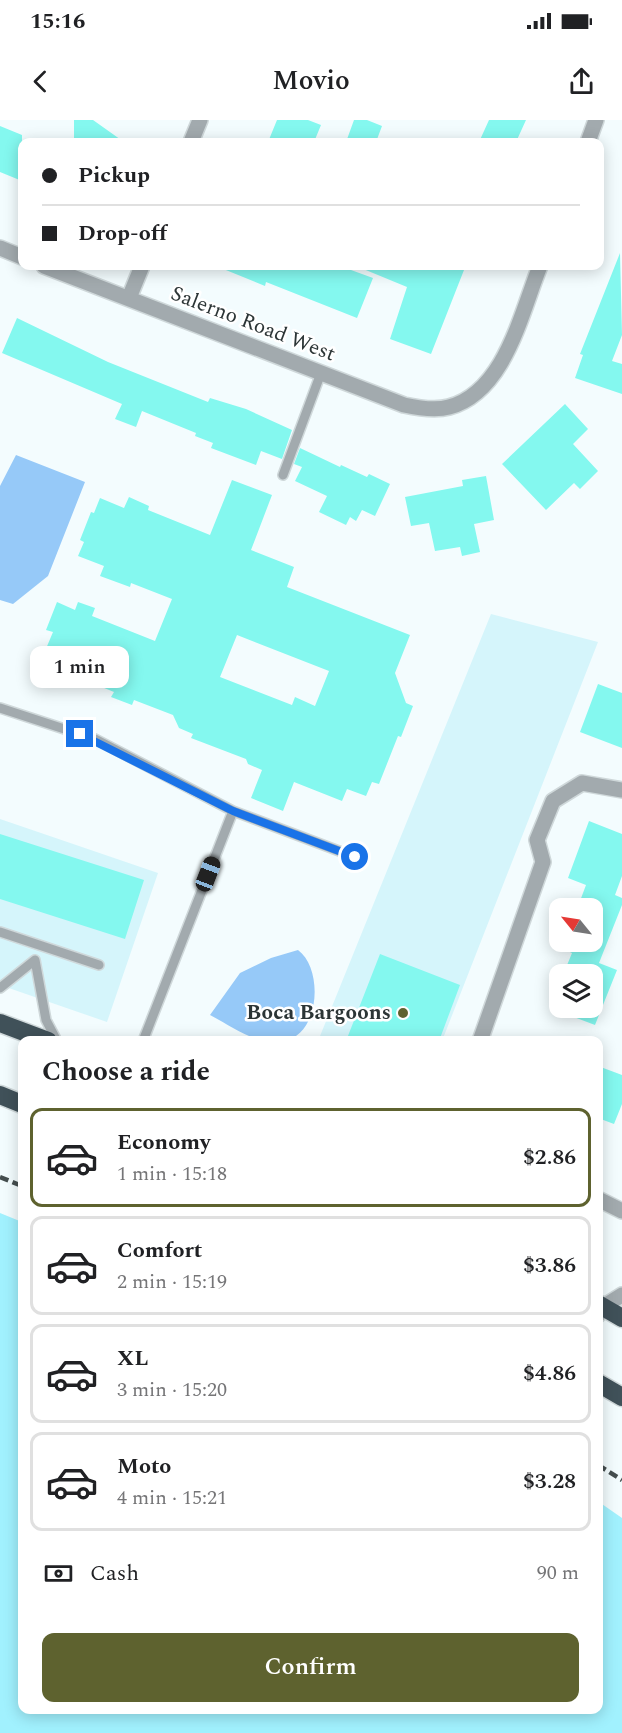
<!DOCTYPE html>
<html lang="en">
<head>
<meta charset="utf-8">
<style>
  body { margin:0; font-family:Spectral,serif; background:#f2f2f2; color:#202124; height:100vh; display:flex; flex-direction:column; font-size:22px; white-space:nowrap }
  * { box-sizing:border-box; margin:0 }
  p { font-size:20px; color:#757577 }
  .icon { flex:none; width:33px; height:33px; fill:none; stroke:currentColor; stroke-width:2; stroke-linecap:round; stroke-linejoin:round }
  .map { position:relative; flex:1; overflow:hidden }
  .details { position:absolute; left:18px; top:916px; width:585px; height:678px; display:flex; flex-direction:column; background:#fff; border-radius:12px; box-shadow:0 3px 15px #0003 }
  .details>* { flex:none }
  .guide { position:absolute; left:18px; top:18px; width:586px; height:132px; border-radius:12px; box-shadow:0 3px 15px #0003; display:grid; align-content:center; height:132px; padding:0 24px; background:#fff }
  .needle { width:39px; rotate:300deg }
  .fabs { position:absolute; left:549px; top:778px; display:grid; gap:12px }
  .fabs a { display:grid; place-items:center; width:54px; height:54px; border-radius:12px; background:#fff; box-shadow:0 3px 15px #0003; font-size:30px }
  .end { position:absolute; width:27px; height:27px; margin:-14px; border:8px solid #1a73e8; background:#fff; box-shadow:0 0 0 3px #fff }
  .from { border-radius:50% }
  .bubble { position:absolute; height:42px; border-radius:12px; background:#fff; box-shadow:0 3px 15px #0003; font-size:20px; font-weight:600; line-height:42px; text-align:center }
  .car { position:absolute; width:18px; height:36px; margin:-18px -9px; border-radius:8px; box-shadow:0 0 4px 2px #0007; background:linear-gradient(#222 24%,#8ab4d8 0 40%,#222 0 76%,#8ab4d8 0 86%,#222 0) }
  .guide b { display:flex; align-items:center; gap:21px; height:57px; font-size:22px }
  .guide b+b { border-top:2px solid #e0e0e0 }
  .guide i { width:15px; height:15px; background:#202124 }
  ul { padding:0; list-style:none }
  li { display:flex; align-items:center; gap:18px; height:99px; margin:0 12px 9px; padding:0 12px; border:3px solid #e0e0e0; border-radius:12px }
  li div { flex:1 }
  li b { display:block; font-size:22px }
  li em { font-style:normal; font-weight:600 }
  li.selected { border-color:#5e622f }
  li>.icon { width:54px; height:54px; stroke-width:1.5 }
  h2 { padding:0 24px; font-size:27px; line-height:72px }
  .pay { display:flex; align-items:center; gap:15px; height:66px; padding:0 24px; font-size:22px }
  .pay p { margin-inline-start:auto }
  .button { display:flex; gap:12px; margin-top:auto; padding:12px 24px }
  .button a { flex:1; height:69px; border-radius:12px; background:#5e622f; color:#fff; font-size:24px; font-weight:600; line-height:69px; text-align:center }
  .status { display:flex; justify-content:space-between; align-items:center; height:42px; padding:0 30px; background:#fff; direction:ltr }
  .status svg { height:16px; fill:currentColor }
  header { display:flex; justify-content:space-between; align-items:center; height:78px; padding:0 24px; background:#fff; font-size:27px; font-weight:600 }
  .map>svg:first-child { display:block }
  .built { fill:#d5f5fb }
  .green { fill:#a1f1fe }
  .water { fill:#96c9f8 }
  .building { fill:#84f8ef; fill-rule:evenodd }
  .lines { fill:none; stroke-linecap:round; stroke-linejoin:round }
  .lane-casing { stroke:#cfd8da; stroke-width:12 }
  .street-casing { stroke:#cfd8da; stroke-width:18 }
  .highway-casing { stroke:#cfd8da; stroke-width:21 }
  .lane { stroke:#a2aaae; stroke-width:9 }
  .street { stroke:#a2aaae; stroke-width:15 }
  .highway { stroke:#405159; stroke-width:18 }
  .rail { stroke:#454e4f; stroke-width:4.5; stroke-dasharray:9 4.5; stroke-linecap:butt }
  .route { stroke:#1a73e8; stroke-width:8 }
  .poi-dot { fill:#5e622f; stroke:#fff; stroke-width:2 }
  .labels { text-anchor:middle; dominant-baseline:central; stroke-width:5; stroke-linejoin:round; paint-order:stroke }
  .street-label { font-size:21px; fill:#2c3536; stroke:#fff }
  .poi-label { font-size:21px; font-weight:bold; fill:#2c3536; stroke:#fff; text-anchor:end }
</style>
</head>
<body>
<div class="status"><b>15:16</b><svg viewBox="0 0 49 12"><path d="M0 12V9h3v3zM5 12V6h3v6zM10 12V3h3v9zM15 12V0h3v12zM26 1h20v11H26zM47 4h2v5h-2z"/></svg></div>
<header><svg class="icon" aria-label="back" viewBox="0 0 24 24"><path d="M15 5l-7 7 7 7"/></svg>Movio<svg class="icon" aria-label="share" viewBox="0 0 24 24"><path d="M12 15V3M7 8l5-5 5 5M5 13v7h14v-7"/></svg></header>
<div class="map">
<svg width="622" height="1613" viewBox="0 0 622 1613">
  <rect width="100%" height="100%" fill="#f3fcfe"/>
  <!-- built -->
  <path class="built" d="M491,494l107,28 -156,399h-124z
    M0,699l158,54 -51,149 -107,-37z"/>
  <!-- green -->
  <path class="green" d="M0,1093l22,9v488h576l1,-208 23,16v215h-622z"/>
  <!-- water -->
  <path class="water" d="M16,335l69,27 -37,94 -35,28 -13,-4v-114z
    M298,830c26,19 22,86 -15,91 -28,4 -50,-14 -73,-26l30,-42 31,-15z"/>
  <!-- building -->
  <path class="building" d="M74,0h19l31,22h-50z
    M277,0h31l13,5 -7,17h-46z
    M354,0h13l15,6 -6,16h-30z
    M489,0h37l-10,22h-37z
    M0,6l22,9v46l-22,-9z
    M620,133l2,82 -10,26 10,3v30l-47,-16 8,-23 -3,-1z
    M216,146h124l33,12 -16,40 -91,-36 -1,4z
    M356,146h96l12,4 -33,84 -41,-15 17,-52z
    M17,198l91,44 100,40 2,-4 36,11 46,21 -10,29 -21,-8 -5,14 -45,-17 2,-5 -18,-7 1,-3 -54,-22 -6,16 -21,-8 7,-15 -120,-51z
    M565,284l23,25 -15,15 25,27 -18,18 -6,-6 -28,27 -44,-46z
    M300,328l40,19 1,-2 26,12 2,-3 21,10 -15,32 -13,-6 -6,11 -6,-4 -4,8 -27,-13 8,-16 -32,-15 7,-14 -8,-3z
    M486,356l8,44 -20,4 6,28 -18,4 -2,-9 -25,4 -6,-28 -18,3 -6,-29 58,-11 -1,-6z
    M232,360l40,15 -21,55 43,17 -7,20 123,48 -15,38 11,30 7,3 -12,31 -3,-1 -19,48 -7,-2 -6,14 -19,-7 -5,12 -48,-19 -11,29 -32,-13 11,-28 -14,-6 -2,-5 -55,-21 2,-4 -14,-6 -6,-13 -39,-15 -2,5 -21,-8 3,-5 -39,-16 -11,5 -9,-3 -6,-12 -9,-3 13,-31 -7,-2 11,-28 18,8 3,-8 17,6 -3,8 63,25 17,-42 -41,-16 -1,4 -30,-11 4,-10 -26,-10 6,-14 -4,-2 11,-28 3,1 6,-15 24,10 5,-11 20,9 -1,4 62,25zM237,515l92,36 -14,35 -20,-9 -3,8 -72,-28z
    M598,564l24,9v55l-42,-16z
    M589,701l33,13v42l-7,19 7,3v7l-23,58 18,7 -22,55 -45,-17 10,-23v23h32v-33h-29l9,-22 -11,-5 3,-6h28v-33h-15l9,-24 -18,-7z
    M0,714l144,46 -19,59 -125,-40z
    M380,834l80,31 -21,56h-93z
    M598,946l24,9v29l-8,20 -16,-6z"/>
  <g class="lines">
    <defs>
      <path id="lane" d="M283,355l38,-102
        M0,588l95,31 138,72 -90,230
        M233,691l122,46
        M0,812l99,33
        M0,868l35,-28 11,60 11,21"/>
      <path id="street" d="M191,22l9,-22
        M588,22l8,-22
        M0,128l22,9
        M44,146l360,139c14,3 31,6 45,2 56,-15 72,-94 91,-141
        M129,178l13,-32
        M480,921l63,-179 -6,-22 16,-39 29,-18 40,7
        M598,1079l24,12
        M598,1195l5,-8 19,-12"/>
      <path id="highway" d="M0,903l48,18
        M0,975l22,9
        M598,1184l24,14
        M598,1263l24,14"/>
    </defs>
    <!-- lane casing -->
    <use href="#lane" class="lane-casing"/>
    <!-- street casing -->
    <use href="#street" class="street-casing"/>
    <!-- highway casing -->
    <use href="#highway" class="highway-casing"/>
    <!-- lane -->
    <use href="#lane" class="lane"/>
    <!-- street -->
    <use href="#street" class="street"/>
    <!-- highway -->
    <use href="#highway" class="highway"/>
    <!-- rail -->
    <path class="rail" d="M0,1057l22,9
      M598,1345l24,15"/>
  </g>
  <g class="lines">
    <!-- route -->
    <path class="route" d="M80,614l153,77 122,46"/>
  </g>
  <!-- markers -->
  <circle class="poi-dot" cx="403" cy="893" r="6"/>
  <g class="labels">
    <!-- street labels -->
    <g class="street-label">
      <text transform="translate(253 204) rotate(21)">Salerno Road West</text>
    </g>
    <!-- poi labels -->
    <g class="poi-label">
      <text x="391" y="893">Boca Bargoons</text>
    </g>
  </g>
</svg>
<div class="fabs">
<a><svg class="needle" viewBox="-14 -14 28 28"><path d="M0-13l5 13h-10z" fill="#e53935"/><path d="M0 13l5-13h-10z" fill="#757577"/></svg></a>
<a><svg class="icon" aria-label="layers" viewBox="0 0 24 24"><path d="M12 4l9 5-9 5-9-5zM3 14l9 5 9-5"/></svg></a>
</div>
<i class="end from" style="left:355px;top:737px"></i>
<i class="end" style="left:80px;top:614px"></i>
<div class="bubble" style="left:30px;top:526px;width:99px">1 min</div>
<i class="car" style="left:208px;top:754px;rotate:21deg"></i>
<div class="guide">
<b><i class="from"></i>Pickup</b>
<b><i></i>Drop-off</b>
</div>
<section class="details">
<h2>Choose a ride</h2>
<ul>
<li class="selected"><svg class="icon" aria-label="car" viewBox="0 0 24 24"><path d="M5 17H2v-5l4-1 3-4h7l3 4 3 1v5h-3M9 17h6M6 11h13"/><circle cx="7" cy="17" r="2"/><circle cx="17" cy="17" r="2"/></svg><div><b>Economy</b><p>1 min · 15:18</p></div><em>$2.86</em></li>
<li><svg class="icon" aria-label="car" viewBox="0 0 24 24"><path d="M5 17H2v-5l4-1 3-4h7l3 4 3 1v5h-3M9 17h6M6 11h13"/><circle cx="7" cy="17" r="2"/><circle cx="17" cy="17" r="2"/></svg><div><b>Comfort</b><p>2 min · 15:19</p></div><em>$3.86</em></li>
<li><svg class="icon" aria-label="car" viewBox="0 0 24 24"><path d="M5 17H2v-5l4-1 3-4h7l3 4 3 1v5h-3M9 17h6M6 11h13"/><circle cx="7" cy="17" r="2"/><circle cx="17" cy="17" r="2"/></svg><div><b>XL</b><p>3 min · 15:20</p></div><em>$4.86</em></li>
<li><svg class="icon" aria-label="car" viewBox="0 0 24 24"><path d="M5 17H2v-5l4-1 3-4h7l3 4 3 1v5h-3M9 17h6M6 11h13"/><circle cx="7" cy="17" r="2"/><circle cx="17" cy="17" r="2"/></svg><div><b>Moto</b><p>4 min · 15:21</p></div><em>$3.28</em></li>
</ul>
<div class="pay"><svg class="icon" aria-label="cash" viewBox="0 0 24 24"><path d="M3 7h18v10H3z"/><circle cx="12" cy="12" r="2"/></svg>Cash<p>90 m</p></div>
<div class="button"><a>Confirm</a></div>
</section>
</div>
</body>
</html>
